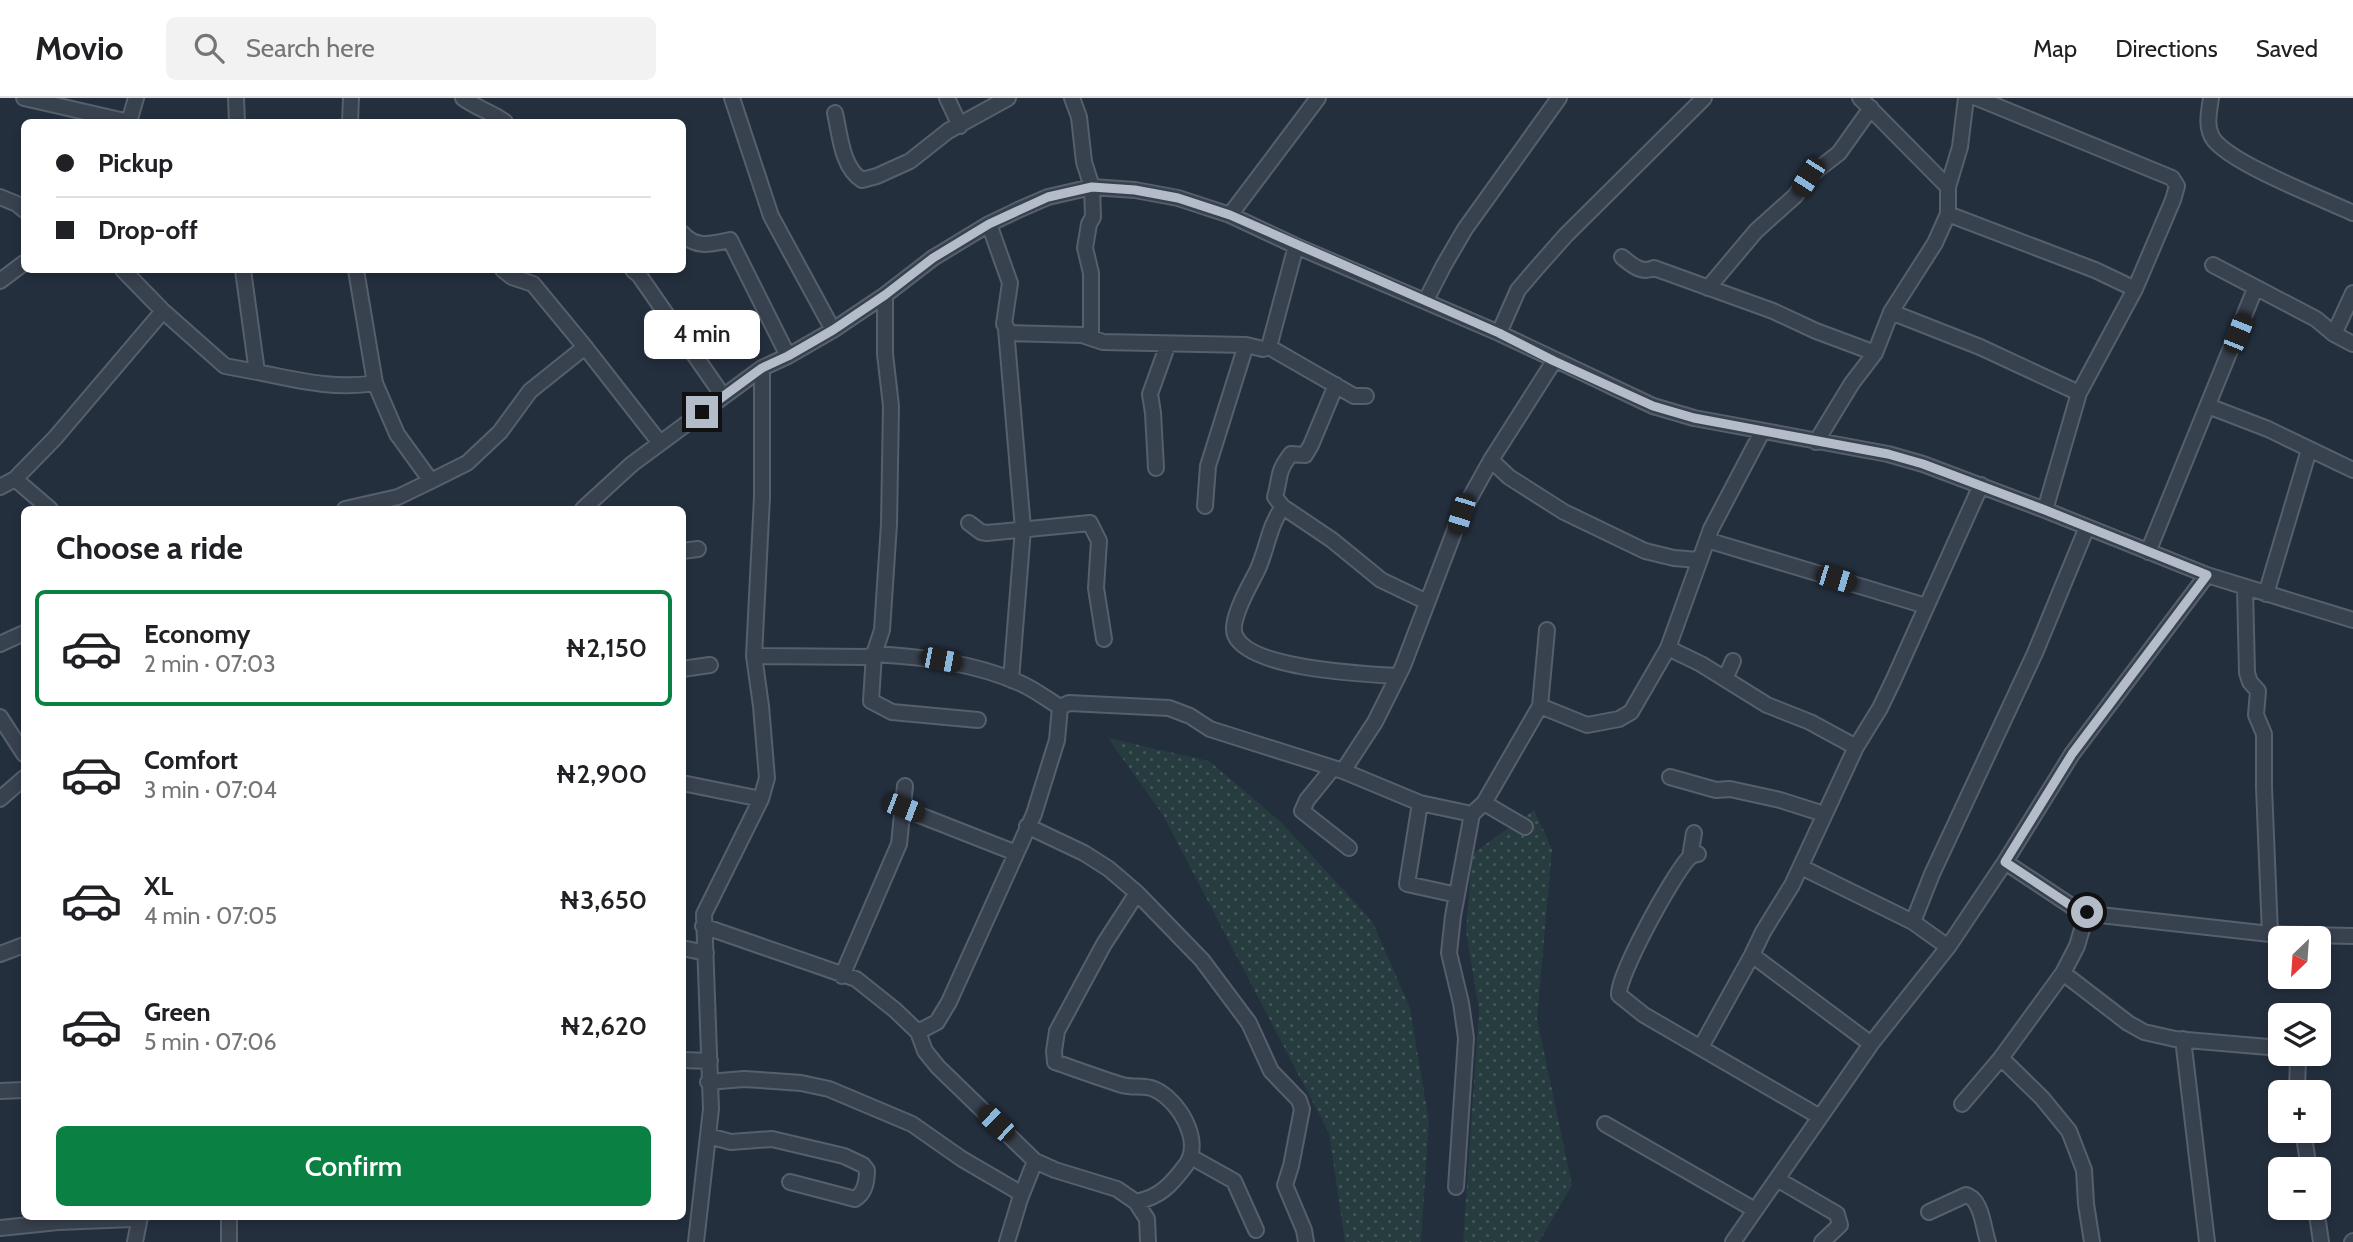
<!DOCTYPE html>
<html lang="en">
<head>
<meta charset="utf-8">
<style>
  body { margin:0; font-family:Cabin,sans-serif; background:#f2f2f2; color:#202124; height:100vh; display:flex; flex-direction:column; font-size:26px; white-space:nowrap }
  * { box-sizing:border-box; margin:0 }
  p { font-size:23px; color:#757577 }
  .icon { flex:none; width:38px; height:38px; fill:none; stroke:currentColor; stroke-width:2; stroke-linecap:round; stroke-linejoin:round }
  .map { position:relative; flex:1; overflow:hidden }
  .details { position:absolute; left:21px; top:408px; width:665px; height:714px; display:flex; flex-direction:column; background:#fff; border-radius:10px; box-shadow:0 4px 10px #0003 }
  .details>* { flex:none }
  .banner { position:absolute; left:21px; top:21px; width:665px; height:154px; border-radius:10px; box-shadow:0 4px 10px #0003; display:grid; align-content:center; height:154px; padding:0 35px; background:#fff }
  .needle { width:46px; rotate:205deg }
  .controls { position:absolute; left:2268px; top:828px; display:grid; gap:14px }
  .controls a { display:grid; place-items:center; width:63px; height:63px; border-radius:10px; background:#fff; box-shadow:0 4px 10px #0003; font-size:35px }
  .end { position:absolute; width:32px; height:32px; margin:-16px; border:9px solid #b4bcc9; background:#111; box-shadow:0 0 0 4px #111 }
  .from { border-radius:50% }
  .bubble { position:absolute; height:49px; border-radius:10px; background:#fff; box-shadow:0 4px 10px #0003; font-size:23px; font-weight:600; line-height:49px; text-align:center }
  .car { position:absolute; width:21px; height:42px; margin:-21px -10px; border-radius:9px; box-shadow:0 0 5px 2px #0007; background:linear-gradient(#222 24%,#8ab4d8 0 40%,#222 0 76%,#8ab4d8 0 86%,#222 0) }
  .banner b { display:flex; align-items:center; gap:24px; height:66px; font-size:26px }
  .banner b+b { border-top:2px solid #e0e0e0 }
  .banner i { width:18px; height:18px; background:#202124 }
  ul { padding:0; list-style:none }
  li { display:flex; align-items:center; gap:21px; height:116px; margin:0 14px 10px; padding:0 21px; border:4px solid transparent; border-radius:10px }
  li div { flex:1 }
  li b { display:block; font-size:26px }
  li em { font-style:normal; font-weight:600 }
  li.on { border-color:#0b8043 }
  li>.icon { width:63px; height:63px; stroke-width:1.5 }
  h2 { padding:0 35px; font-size:32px; line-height:84px }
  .button { display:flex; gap:14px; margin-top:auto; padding:14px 35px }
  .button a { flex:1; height:80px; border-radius:10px; background:#0b8043; color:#fff; font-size:28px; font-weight:600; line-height:80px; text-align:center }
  header { display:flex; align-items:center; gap:42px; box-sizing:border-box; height:98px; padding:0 35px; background:#fff; border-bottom:2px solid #e0e0e0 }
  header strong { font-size:33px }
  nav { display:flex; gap:38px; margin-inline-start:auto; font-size:24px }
  .search { width:490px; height:63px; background:#f2f2f2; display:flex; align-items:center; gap:18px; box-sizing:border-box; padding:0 24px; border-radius:10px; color:#757577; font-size:26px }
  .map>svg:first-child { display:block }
  .grass { fill:url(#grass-dots) }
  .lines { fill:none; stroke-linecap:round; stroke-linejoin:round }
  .minor-casing { stroke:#565f6c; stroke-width:18 }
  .minor { stroke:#38414e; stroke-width:14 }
  .route { stroke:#b4bcc9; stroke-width:9 }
</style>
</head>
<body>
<header>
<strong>Movio</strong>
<div class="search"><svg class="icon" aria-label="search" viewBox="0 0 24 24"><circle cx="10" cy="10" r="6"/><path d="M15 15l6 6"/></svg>Search here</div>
<nav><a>Map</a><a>Directions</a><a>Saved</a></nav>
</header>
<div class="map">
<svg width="2353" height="1144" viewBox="0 0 2353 1144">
  <defs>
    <pattern id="grass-dots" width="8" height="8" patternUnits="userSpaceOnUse" patternTransform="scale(1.75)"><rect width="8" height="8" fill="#263c3f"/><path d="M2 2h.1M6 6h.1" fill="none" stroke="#435659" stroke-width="1.8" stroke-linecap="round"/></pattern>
  </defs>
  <rect width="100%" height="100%" fill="#242f3e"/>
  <!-- grass -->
  <path class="grass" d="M1108,640l101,23 72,61 91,99 38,87 19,114 -8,120h-76l-16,-109 -166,-318z
    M1534,712l18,39 -15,170 35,166 -33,57h-76l16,-232 -13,-79 6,-77z"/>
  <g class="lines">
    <defs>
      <path id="minor" d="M24,0l105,24
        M236,0l1,24
        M463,0c13,10 29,14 42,24
        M732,0l39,118 62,114
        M947,0l13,28
        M1072,0l7,19 5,45 8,25 1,30 -4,7 -4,24 6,25v64
        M1860,0l88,89
        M1977,0l195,80 5,8 -4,14 -38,89 -56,104 -34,117
        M2211,0c-2,14 -6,30 3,42 20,25 107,58 139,73
        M835,15c5,22 7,55 27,67l15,-4 33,-15 38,-30 60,-33
        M129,24l7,-24
        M350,24l1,-24
        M0,99l17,7 7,6
        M1948,116l147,56 40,19
        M1230,117l88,-117
        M989,126l21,59 -6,41 6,9 72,2 21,7 143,3 17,4 6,-2 85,49h12
        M682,135c14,16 29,11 48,7l58,116
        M1622,159c10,8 19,17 32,11l119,43 43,20 59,22
        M2213,167l103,54 18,15 19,10
        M123,172l40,41 62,55 32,6
        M243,172l14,102c40,8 78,18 118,11
        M356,172l19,113 22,51 34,47 36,-18 33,-31 30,-41 55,-44 75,96
        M503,172l9,7 21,7 52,63
        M633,172l6,5 84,121
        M0,183l24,-18
        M1708,190l48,-57 39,-35 13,-19 31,-24 32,-45
        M885,197v59l6,52 -2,118 -7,106 -8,24 -3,47 21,11 86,8
        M1426,202l18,-35 21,-36 94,-131
        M1891,214l89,35 99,46
        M1006,231l17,200 -12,151
        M1499,235l19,-43 17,-20 31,-35 138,-137
        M2334,236l19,-41
        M1269,249l27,-101
        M1336,287l-25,60 -6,10 -14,-1c-15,19 -10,23 -16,43l8,10 49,33 49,40 46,22
        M2208,308l60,23 85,41
        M1816,344l36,-59 23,-30 16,-41 44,-69 13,-29v-27l12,-40 6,-49
        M1491,362l63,-99
        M1156,370l-3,-55 -3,-19 18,-50
        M15,381l35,30
        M0,389l15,-8 40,-41 108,-127
        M1205,408l3,-40 38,-121
        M1283,409c-14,18 -16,43 -26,64 -7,14 -28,49 -22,64 14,34 128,39 162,41
        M345,411l53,-12 33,-16
        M583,411l49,-45 130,-96 26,-12 45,-26 52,-35 48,-37 56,-34 29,-14 30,-13 44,-10 43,3 43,8 52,17 66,31 203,87 154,73 41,12 194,36 35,10 122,46 162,65 146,45
        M969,425l12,9 6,1 103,-10 9,18 -3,47 8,51
        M1707,442l219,66
        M682,453l16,-2
        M2148,454l107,-263
        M2245,490l2,85 3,9 8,9 -2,24 8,19v53l6,147
        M2266,496l43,-144
        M0,546l24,-11
        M1668,550l33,16 66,41 43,17 46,25
        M754,558l113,1 7,-3c51,3 101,9 148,30 13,6 25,15 38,23
        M682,571l28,-4
        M1725,581l8,-18
        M1540,608l47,19 32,-6 12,-7 37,-64 43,-119 51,-97
        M0,619l24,37
        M1333,670l-26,32 -5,11 47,37
        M1343,673l32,-49 28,-56 58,-152 30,-54 18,17 55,35 81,39 29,7 25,2
        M1670,679l46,13 14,-1 50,11 44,14
        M682,685l79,16
        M0,701l24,-21
        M1420,705l-13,81 50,11
        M1484,705l41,24
        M904,711l112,44
        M1027,728l57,27 25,16 28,24 65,67 47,63 22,48 28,29 3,9 -11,57 -6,19 19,45 2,12
        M1698,756c-5,1 -5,1 -9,4 -15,15 -72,118 -70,137l25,20 176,102
        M1690,759l4,-24
        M2005,764l77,51 188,21 83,2
        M1801,769l112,55 35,25
        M2087,814l-10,34 -14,27 -62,85 41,40 27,33 15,39 2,34 6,38
        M1913,824l19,-48 103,-221 52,-126
        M703,828l153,53 39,31 23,22 7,19 13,16 97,94 20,9 62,19 19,13 11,17 1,23
        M682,850l24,5
        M0,856l24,-9
        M1752,857l119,89
        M2063,875l65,50 16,9 31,7 105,9
        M842,878l57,-132 6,-58
        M918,934l19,-10 12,-20 85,-188 23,-74 3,-33 9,-4 100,5 21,8 20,13 133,42 77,32 52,11
        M2183,941l24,203
        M1701,949l51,-92 11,-23 29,-47 64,-138 24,-39 13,-27 88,-196
        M2294,956l4,2 -1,36
        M682,962l28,1
        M708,984l36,-3 30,2 27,2 28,6 83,35 50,35 60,35
        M0,993l24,-1
        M1962,1006l39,-46
        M1605,1026l150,86
        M2303,1032l6,39
        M708,1038l23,6 41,-3 72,17 19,9 4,5c0,12 -2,23 -12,29l-65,-17
        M1191,1059l43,24 22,49
        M1777,1081l60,35 3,11 -18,17
        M1456,1089l10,-149 -5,-35 -12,-50 4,-37 19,-102 12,-11 56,-97 7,-76
        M1136,1104c24,-5 35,-17 50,-37 17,-24 -7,-65 -32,-76 -10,-4 -21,-1 -32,-4 -22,-7 -44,-15 -67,-23l-1,-11 3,-20 47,-87 33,-51
        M2316,1110l5,34
        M1929,1114l37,-17c16,4 17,33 22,47
        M229,1118v26
        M0,1130l58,-6 74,-3 8,-3
        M135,1144l5,-25
        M696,1144l15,-133 -7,-195 57,-115 6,-21 -6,-72 -7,-50 8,-159v-129
        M1007,1144l13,-43 15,-38
        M1733,1144l138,-198 77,-97 57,-85 67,-108 135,-179
        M2352,1144l1,-1"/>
    </defs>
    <!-- minor casing -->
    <use href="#minor" class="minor-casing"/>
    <!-- minor -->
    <use href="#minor" class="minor"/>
  </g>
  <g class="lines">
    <!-- route -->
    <path class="route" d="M702,314l60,-44 26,-12 45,-26 52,-35 48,-37 56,-34 59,-27 44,-10 43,3 43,8 52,17 269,118 55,28 99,45 41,12 194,36 35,10 122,46 162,65 -135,179 -67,108 77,51 5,-1"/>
  </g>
</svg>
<div class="controls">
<a><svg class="needle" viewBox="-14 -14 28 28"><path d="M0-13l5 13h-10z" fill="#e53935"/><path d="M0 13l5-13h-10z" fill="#757577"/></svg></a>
<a><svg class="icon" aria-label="layers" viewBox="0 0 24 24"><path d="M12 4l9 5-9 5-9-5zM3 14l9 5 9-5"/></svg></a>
<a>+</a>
<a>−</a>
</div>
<i class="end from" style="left:2087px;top:814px"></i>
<i class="end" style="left:702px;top:314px"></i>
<div class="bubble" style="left:644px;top:212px;width:116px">4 min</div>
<i class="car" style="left:1808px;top:79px;rotate:213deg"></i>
<i class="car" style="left:2238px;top:235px;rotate:22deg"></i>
<i class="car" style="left:1461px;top:416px;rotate:197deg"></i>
<i class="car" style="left:1836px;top:481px;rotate:107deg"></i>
<i class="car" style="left:941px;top:562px;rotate:101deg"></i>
<i class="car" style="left:904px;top:710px;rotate:111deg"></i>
<i class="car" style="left:996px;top:1025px;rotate:314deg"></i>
<div class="banner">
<b><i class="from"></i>Pickup</b>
<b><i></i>Drop-off</b>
</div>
<section class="details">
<h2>Choose a ride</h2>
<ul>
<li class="on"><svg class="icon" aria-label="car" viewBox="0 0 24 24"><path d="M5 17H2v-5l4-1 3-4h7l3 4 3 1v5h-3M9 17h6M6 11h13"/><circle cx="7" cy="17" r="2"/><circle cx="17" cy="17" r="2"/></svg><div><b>Economy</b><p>2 min · 07:03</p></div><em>₦2,150</em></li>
<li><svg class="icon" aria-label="car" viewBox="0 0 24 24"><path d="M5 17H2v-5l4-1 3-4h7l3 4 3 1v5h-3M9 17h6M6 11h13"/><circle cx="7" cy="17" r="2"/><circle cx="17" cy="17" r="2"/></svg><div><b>Comfort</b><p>3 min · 07:04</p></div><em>₦2,900</em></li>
<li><svg class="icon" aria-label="car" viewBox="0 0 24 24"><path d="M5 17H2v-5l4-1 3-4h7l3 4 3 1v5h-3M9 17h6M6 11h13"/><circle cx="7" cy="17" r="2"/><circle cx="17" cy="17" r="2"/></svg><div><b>XL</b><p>4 min · 07:05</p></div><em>₦3,650</em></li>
<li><svg class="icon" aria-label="car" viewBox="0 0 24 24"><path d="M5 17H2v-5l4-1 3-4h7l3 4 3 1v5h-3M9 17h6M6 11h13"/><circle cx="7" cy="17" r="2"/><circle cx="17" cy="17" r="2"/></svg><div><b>Green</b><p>5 min · 07:06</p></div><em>₦2,620</em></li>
</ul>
<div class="button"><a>Confirm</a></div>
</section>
</div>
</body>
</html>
